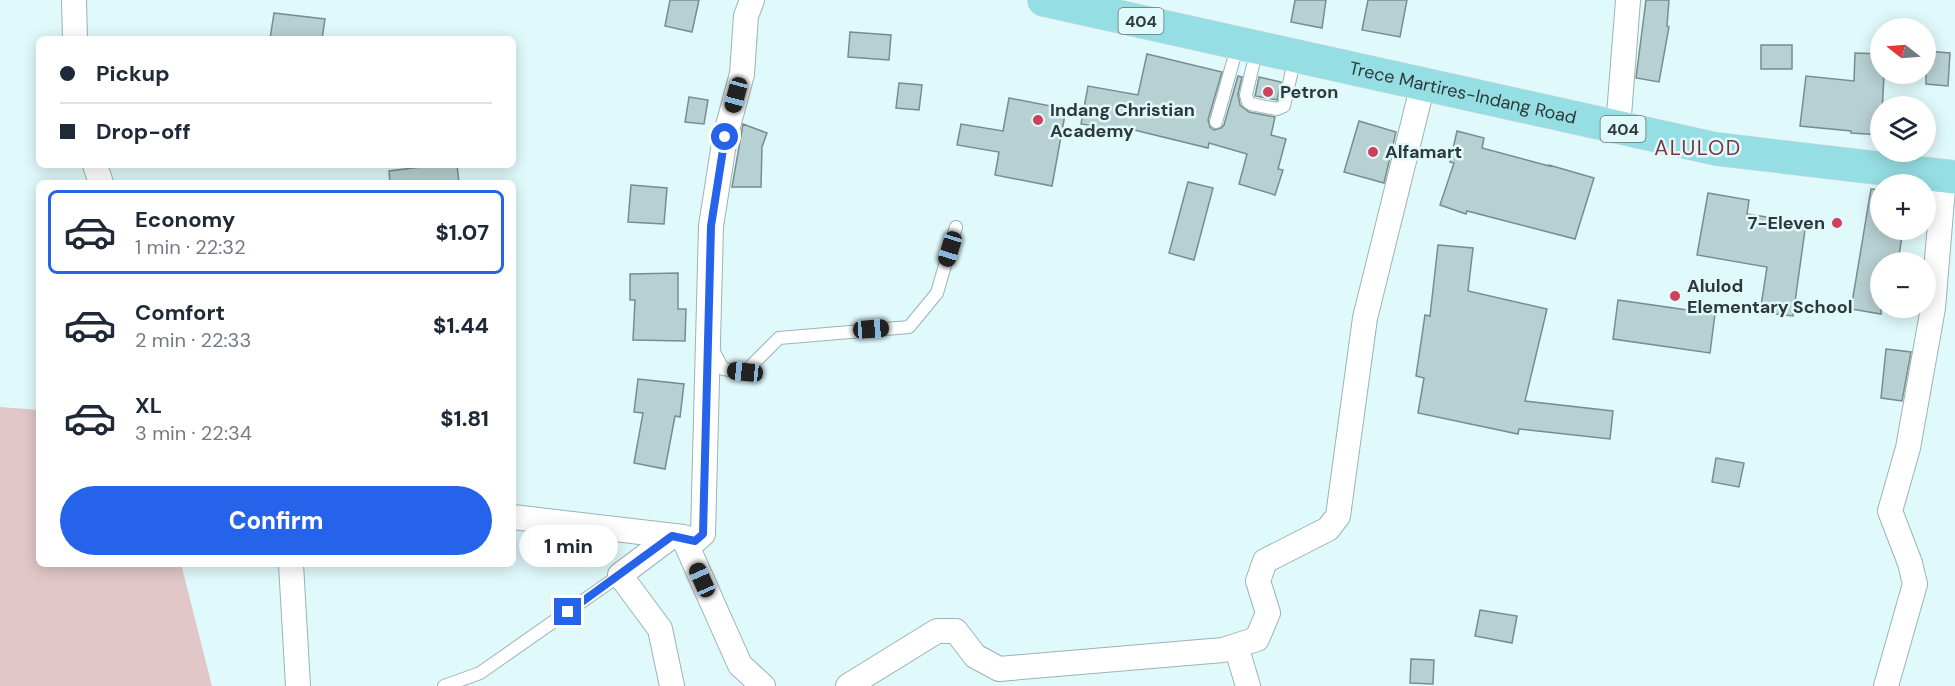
<!DOCTYPE html>
<html lang="en">
<head>
<meta charset="utf-8">
<style>
  body { margin:0; font-family:"DM Sans",sans-serif; background:#f6f6f7; color:#1f2937; height:100vh; display:flex; flex-direction:column; font-size:22px; white-space:nowrap }
  * { box-sizing:border-box; margin:0 }
  p { font-size:20px; color:#747a83 }
  .icon { flex:none; width:33px; height:33px; fill:none; stroke:currentColor; stroke-width:2; stroke-linecap:round; stroke-linejoin:round }
  .map { position:relative; flex:1; overflow:hidden }
  .sheet { position:absolute; left:36px; top:180px; width:480px; height:387px; display:flex; flex-direction:column; background:#fff; border-radius:9px; box-shadow:0 3px 15px #0003 }
  .sheet>* { flex:none }
  .top-card { position:absolute; left:36px; top:36px; width:480px; height:132px; border-radius:9px; box-shadow:0 3px 15px #0003; display:grid; align-content:center; height:132px; padding:0 24px; background:#fff }
  .needle { width:39px; rotate:287deg }
  .controls { position:absolute; left:1870px; top:18px; display:grid; gap:12px }
  .controls a { display:grid; place-items:center; width:66px; height:66px; border-radius:50%; background:#fff; box-shadow:0 3px 15px #0003; font-size:30px }
  .end { position:absolute; width:27px; height:27px; margin:-14px; border:8px solid #2563eb; background:#fff; box-shadow:0 0 0 3px #fff }
  .from { border-radius:50% }
  .bubble { position:absolute; height:42px; border-radius:21px; background:#fff; box-shadow:0 3px 15px #0003; font-size:20px; font-weight:800; line-height:42px; text-align:center }
  .car { position:absolute; width:18px; height:36px; margin:-18px -9px; border-radius:8px; box-shadow:0 0 4px 2px #0007; background:linear-gradient(#222 24%,#8ab4d8 0 40%,#222 0 76%,#8ab4d8 0 86%,#222 0) }
  .top-card b { display:flex; align-items:center; gap:21px; height:57px; font-size:22px }
  .top-card b+b { border-top:2px solid #e0e1e3 }
  .top-card i { width:15px; height:15px; background:#1f2937 }
  ul { padding:10px 0 0; list-style:none }
  li { display:flex; align-items:center; gap:18px; height:84px; margin:0 12px 9px; padding:0 12px; border:3px solid transparent; border-radius:9px }
  li div { flex:1 }
  li b { display:block; font-size:22px }
  li em { font-style:normal; font-weight:800 }
  li.active { border-color:#2563eb }
  li>.icon { width:54px; height:54px; stroke-width:1.5 }
  .cta { display:flex; gap:12px; margin-top:auto; padding:12px 24px }
  .cta a { flex:1; height:69px; border-radius:36px; background:#2563eb; color:#fff; font-size:24px; font-weight:800; line-height:69px; text-align:center }
  .map>svg:first-child { display:block }
  .green { fill:#e1c7c8 }
  .building { fill:#b7d0d1; stroke:#778d8f; stroke-width:1.5 }
  .lines { fill:none; stroke-linecap:round; stroke-linejoin:round }
  .lane-casing { stroke:#9cb3b5; stroke-width:14 }
  .street-casing { stroke:#9cb3b5; stroke-width:26 }
  .primary-casing { stroke:#dadbdc; stroke-width:34 }
  .lane { stroke:#fff; stroke-width:12 }
  .street { stroke:#fff; stroke-width:24 }
  .primary { stroke:#95dee3; stroke-width:33 }
  .route { stroke:#2563eb; stroke-width:8 }
  .poi-dot { fill:#d0405c; stroke:#e0f9fb; stroke-width:2 }
  .labels { text-anchor:middle; dominant-baseline:central; stroke-width:5; stroke-linejoin:round; paint-order:stroke }
  .shield { fill:#e0f9fb; stroke:#657374; stroke-width:1.5 }
  .shield-label { font-size:16px; font-weight:bold; fill:#30393a }
  .poi-label { font-size:18px; font-weight:bold; fill:#30393a; stroke:#e0f9fb; text-anchor:start }
  .street-label { font-size:18px; fill:#30393a; stroke:#e0f9fb }
  .quarter-label { font-size:21px; letter-spacing:1.5px; fill:#7c343e; stroke:#e0f9fb }
</style>
</head>
<body>
<div class="map">
<svg width="1955" height="686" viewBox="0 0 1955 686">
  <rect width="100%" height="100%" fill="#e0f9fb"/>
  <!-- green -->
  <path class="green" d="M0,407l39,3v154h142l31,122h-212z"/>
  <!-- building -->
  <path class="building" d="M670,0h29l-7,32 -27,-6z
    M1295,0h31l-4,28 -31,-6z
    M1368,0h39l-7,37 -38,-7z
    M1646,0h23l-2,26 2,1 -10,55 -23,-4z
    M274,13l51,6 -3,20h-52z
    M850,32l41,3 -2,25 -41,-3z
    M1761,45h31v24h-31z
    M1926,51l24,2 -2,33 -22,-2z
    M1855,53l26,1v20h3l-3,61 -30,-2v-2l-51,-5 6,-50 48,5z
    M1147,54l75,18 -14,48 2,7 4,3 7,-2 3,-3 14,-49 4,1 -4,17 2,11 9,7 26,5 -4,18 15,4 -8,30 5,1 -8,25 -36,-11 8,-30 -38,-11 -1,5 -82,-20 -1,3 -44,-7 7,-38 50,9z
    M1259,77l22,5 -4,18 -22,-4z
    M899,83l23,2 -3,25 -23,-2z
    M689,97l19,3 -4,24 -19,-2z
    M1009,98l57,11 -14,77 -57,-11 4,-23 -42,-7 4,-21 42,7z
    M1359,121l37,11 -12,51 -40,-11z
    M743,124l24,9 -5,14 -1,40h-29z
    M1457,131l27,7 -2,10 67,18v-1l45,13 -19,61 -108,-28 -1,3 -26,-9 14,-42 -4,-1z
    M437,165h20l2,18h-69l-1,-12z
    M1188,182l25,6 -19,72 -25,-7z
    M631,185l36,3 -3,36 -36,-2z
    M1871,189l10,1v40h22l-5,32h-17v52l-30,-5z
    M1708,193l41,7 -2,14 59,9 -13,93 -33,-4 7,-45 -70,-12z
    M1438,245l35,3 -5,43 79,18 -22,92 88,10 -3,28 -91,-10 -1,5 -100,-21 6,-35 -8,-2 9,-61 5,1z
    M678,273v36h8l-1,32 -52,-1 2,-40h-5v-26z
    M1618,300l97,14 -5,39 -97,-14z
    M1886,349l25,3 -9,49 -21,-3z
    M638,379l46,5 -4,33 -5,-1 -10,53 -31,-6 9,-50 -9,-1z
    M1716,458l28,5 -5,24 -27,-5z
    M1480,610l37,6 -5,27 -37,-7z
    M1411,659l23,1 -1,24 -23,-1z"/>
  <g class="lines">
    <defs>
      <path id="lane" d="M1257,48l-11,47 2,7 3,2 26,5 7,-3 11,-49
        M1216,122l22,-78
        M713,350l10,19 22,3 34,-34 130,-11 28,-34 19,-66
        M444,686l36,-13 140,-98"/>
      <path id="street" d="M74,0l1,39
        M1618,128l10,-128
        M95,165l6,18
        M513,517l170,20 12,4 8,-7 8,-308 14,-89 17,-63 4,-58 6,-16
        M683,537l57,128 23,21
        M291,564l7,122
        M1236,646l12,40
        M672,686l-12,-57 -40,-54 52,-39
        M848,686l89,-55h19l19,25 24,13 224,-19 34,-11 11,-26 -10,-32 7,-20 63,-32 10,-13 27,-198 58,-234
        M1886,686l29,-102 -5,-21 -20,-52 18,-63 25,-140 11,-132"/>
      <g id="primary">
        <path id="s1" d="M1044,0l672,149 239,28"/>
      </g>
    </defs>
    <!-- lane casing -->
    <use href="#lane" class="lane-casing"/>
    <!-- street casing -->
    <use href="#street" class="street-casing"/>
    <!-- primary casing -->
    <use href="#primary" class="primary-casing"/>
    <!-- lane -->
    <use href="#lane" class="lane"/>
    <!-- street -->
    <use href="#street" class="street"/>
    <!-- primary -->
    <use href="#primary" class="primary"/>
  </g>
  <g class="lines">
    <!-- route -->
    <path class="route" d="M568,612l104,-76 23,5 8,-7 8,-308 14,-89"/>
  </g>
  <!-- markers -->
  <g class="poi-dot">
    <circle cx="1268" cy="92" r="6"/>
    <circle cx="1038" cy="120" r="6"/>
    <circle cx="1373" cy="152" r="6"/>
    <circle cx="1837" cy="223" r="6"/>
    <circle cx="1675" cy="296" r="6"/>
  </g>
  <g class="labels">
    <!-- shield labels -->
    <g class="shield">
      <rect x="1118.5" y="8" width="45" height="26" rx="4.5"/>
      <rect x="1600.5" y="116" width="45" height="26" rx="4.5"/>
    </g>
    <g class="shield-label">
      <text x="1141" y="21">404</text>
      <text x="1623" y="129">404</text>
    </g>
    <!-- poi labels -->
    <g class="poi-label">
      <text x="1280" y="92">Petron</text>
      <text x="1050" y="110">Indang Christian<tspan x="1050" dy="21">Academy</tspan></text>
      <text x="1385" y="152">Alfamart</text>
      <text x="1825" y="223" text-anchor="end">7-Eleven</text>
      <text x="1687" y="286">Alulod<tspan x="1687" dy="21">Elementary School</tspan></text>
    </g>
    <!-- street labels -->
    <g class="street-label">
      <text stroke="none"><textPath href="#s1" startOffset="429">Trece Martires-Indang Road</textPath></text>
    </g>
    <!-- quarter labels -->
    <g class="quarter-label">
      <text x="1698" y="148">ALULOD</text>
    </g>
  </g>
</svg>
<div class="controls">
<a><svg class="needle" viewBox="-14 -14 28 28"><path d="M0-13l5 13h-10z" fill="#e53935"/><path d="M0 13l5-13h-10z" fill="#747a83"/></svg></a>
<a><svg class="icon" aria-label="layers" viewBox="0 0 24 24"><path d="M12 4l9 5-9 5-9-5zM3 14l9 5 9-5"/></svg></a>
<a>+</a>
<a>−</a>
</div>
<i class="end from" style="left:725px;top:137px"></i>
<i class="end" style="left:568px;top:612px"></i>
<div class="bubble" style="left:519px;top:525px;width:99px">1 min</div>
<i class="car" style="left:736px;top:95px;rotate:195deg"></i>
<i class="car" style="left:950px;top:249px;rotate:197deg"></i>
<i class="car" style="left:871px;top:329px;rotate:86deg"></i>
<i class="car" style="left:745px;top:372px;rotate:276deg"></i>
<i class="car" style="left:702px;top:580px;rotate:336deg"></i>
<div class="top-card">
<b><i class="from"></i>Pickup</b>
<b><i></i>Drop-off</b>
</div>
<section class="sheet">
<ul>
<li class="active"><svg class="icon" aria-label="car" viewBox="0 0 24 24"><path d="M5 17H2v-5l4-1 3-4h7l3 4 3 1v5h-3M9 17h6M6 11h13"/><circle cx="7" cy="17" r="2"/><circle cx="17" cy="17" r="2"/></svg><div><b>Economy</b><p>1 min · 22:32</p></div><em>$1.07</em></li>
<li><svg class="icon" aria-label="car" viewBox="0 0 24 24"><path d="M5 17H2v-5l4-1 3-4h7l3 4 3 1v5h-3M9 17h6M6 11h13"/><circle cx="7" cy="17" r="2"/><circle cx="17" cy="17" r="2"/></svg><div><b>Comfort</b><p>2 min · 22:33</p></div><em>$1.44</em></li>
<li><svg class="icon" aria-label="car" viewBox="0 0 24 24"><path d="M5 17H2v-5l4-1 3-4h7l3 4 3 1v5h-3M9 17h6M6 11h13"/><circle cx="7" cy="17" r="2"/><circle cx="17" cy="17" r="2"/></svg><div><b>XL</b><p>3 min · 22:34</p></div><em>$1.81</em></li>
</ul>
<div class="cta"><a>Confirm</a></div>
</section>
</div>
</body>
</html>
